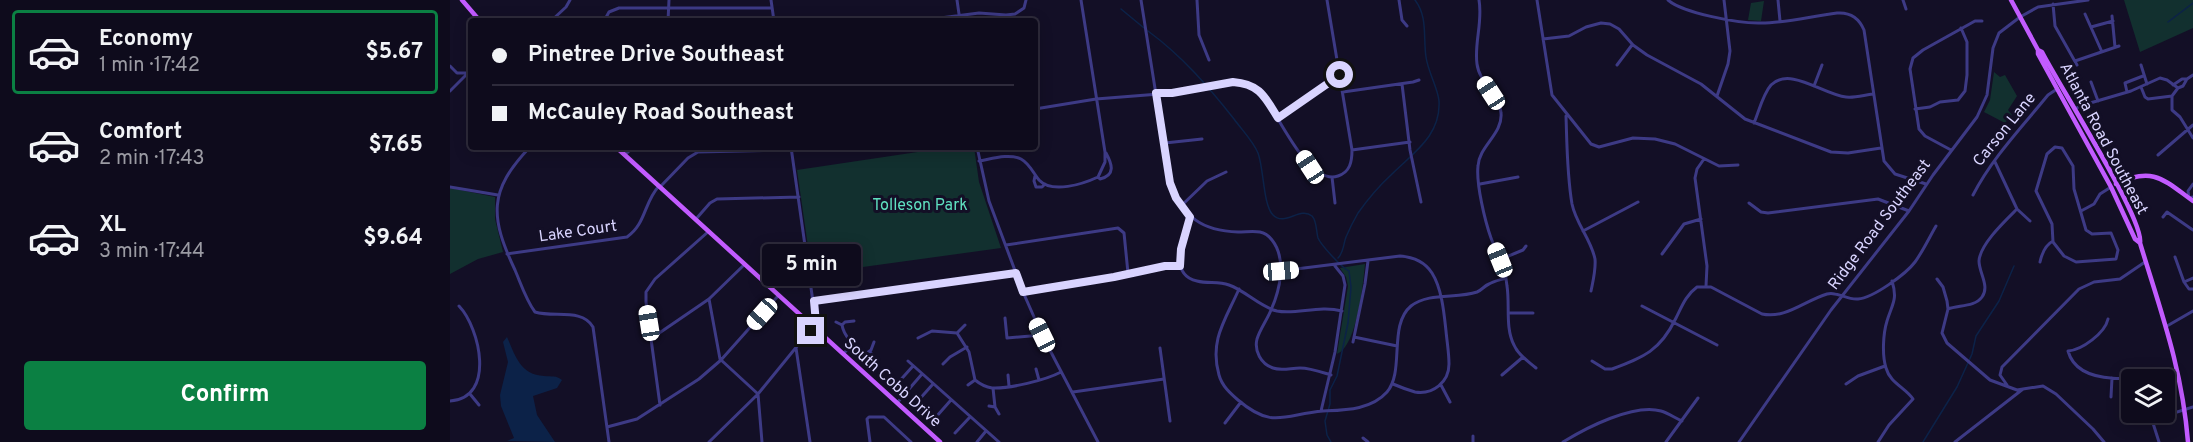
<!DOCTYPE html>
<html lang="en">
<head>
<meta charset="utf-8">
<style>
  body { margin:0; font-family:Overpass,sans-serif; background:#171425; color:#f1f3f6; height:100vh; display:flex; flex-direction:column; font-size:22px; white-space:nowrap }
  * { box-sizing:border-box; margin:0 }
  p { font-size:20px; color:#9b9ba3 }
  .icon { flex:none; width:33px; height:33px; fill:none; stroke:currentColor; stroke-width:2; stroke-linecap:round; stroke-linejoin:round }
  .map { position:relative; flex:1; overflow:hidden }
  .panel { display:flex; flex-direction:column; background:#0e0b1c; width:450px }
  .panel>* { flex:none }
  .banner { position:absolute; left:18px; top:18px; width:570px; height:132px; border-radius:6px; box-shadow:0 3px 15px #0003,0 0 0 2px #2e2b3b; display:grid; align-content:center; height:132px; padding:0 24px; background:#0e0b1c }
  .buttons { position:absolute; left:1671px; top:369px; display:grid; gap:12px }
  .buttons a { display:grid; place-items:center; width:54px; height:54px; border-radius:6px; background:#0e0b1c; box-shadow:0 3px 15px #0003,0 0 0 2px #2e2b3b; font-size:30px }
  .end { position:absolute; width:27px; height:27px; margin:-14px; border:8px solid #d9d4ff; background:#111; box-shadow:0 0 0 3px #111 }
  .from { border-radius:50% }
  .bubble { position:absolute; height:42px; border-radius:6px; background:#0e0b1c; box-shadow:0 3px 15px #0003,0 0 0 2px #2e2b3b; font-size:20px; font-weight:700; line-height:42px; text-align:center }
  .car { position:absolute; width:18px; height:36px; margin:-18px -9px; border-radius:8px; box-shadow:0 0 4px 2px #0007; background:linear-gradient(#fff 24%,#345 0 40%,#fff 0 76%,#345 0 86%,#fff 0) }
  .banner b { display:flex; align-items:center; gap:21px; height:57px; font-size:22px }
  .banner b+b { border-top:2px solid #2e2b3b }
  .banner i { width:15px; height:15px; background:#f1f3f6 }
  ul { padding:10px 0 0; list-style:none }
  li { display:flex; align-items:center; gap:18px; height:84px; margin:0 12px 9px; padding:0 12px; border:3px solid transparent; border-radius:6px }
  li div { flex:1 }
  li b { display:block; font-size:22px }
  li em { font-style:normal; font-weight:700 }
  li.on { border-color:#0b8043 }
  li>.icon { width:54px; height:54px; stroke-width:1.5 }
  .action { display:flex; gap:12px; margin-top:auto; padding:12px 24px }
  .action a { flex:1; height:69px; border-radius:6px; background:#0b8043; color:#fff; font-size:24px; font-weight:700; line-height:69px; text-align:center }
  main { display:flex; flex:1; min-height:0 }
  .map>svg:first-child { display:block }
  .green { fill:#12302f }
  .water { fill:#0c2248 }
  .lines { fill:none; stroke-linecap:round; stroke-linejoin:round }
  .stream { stroke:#0c2248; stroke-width:1.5 }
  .minor { stroke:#3d3a85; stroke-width:3 }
  .major { stroke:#c25bff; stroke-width:4.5 }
  .route { stroke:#d9d4ff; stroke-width:8 }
  .labels { text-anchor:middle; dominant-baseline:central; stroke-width:6; stroke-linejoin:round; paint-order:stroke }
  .street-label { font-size:16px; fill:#d9d4ff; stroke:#130f26 }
  .park-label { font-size:16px; fill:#5fe0c0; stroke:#130f26 }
</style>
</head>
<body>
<main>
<section class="panel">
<ul>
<li class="on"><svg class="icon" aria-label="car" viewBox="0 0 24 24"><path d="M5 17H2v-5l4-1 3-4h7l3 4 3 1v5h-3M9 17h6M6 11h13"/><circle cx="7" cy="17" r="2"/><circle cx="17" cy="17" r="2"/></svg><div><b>Economy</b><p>1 min · 17:42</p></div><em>$5.67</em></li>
<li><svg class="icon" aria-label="car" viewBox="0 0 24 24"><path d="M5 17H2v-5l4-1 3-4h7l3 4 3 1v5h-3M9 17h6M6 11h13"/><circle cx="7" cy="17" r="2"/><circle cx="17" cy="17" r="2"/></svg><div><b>Comfort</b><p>2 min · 17:43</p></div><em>$7.65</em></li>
<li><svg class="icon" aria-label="car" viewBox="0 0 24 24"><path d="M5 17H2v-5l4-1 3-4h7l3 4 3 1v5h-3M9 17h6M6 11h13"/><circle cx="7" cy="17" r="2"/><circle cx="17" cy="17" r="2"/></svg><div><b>XL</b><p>3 min · 17:44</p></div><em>$9.64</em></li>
</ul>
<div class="action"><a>Confirm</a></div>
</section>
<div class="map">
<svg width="1743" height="442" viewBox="0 0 1743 442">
  <rect width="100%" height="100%" fill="#130f26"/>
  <!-- green -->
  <path class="green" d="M1674,0h69v28l-53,24z
    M1314,1l-3,20 -13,-1 3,-17z
    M1544,72l6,5 5,-2 12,21 -9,14 4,5 -7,8 -21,-11 6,-12z
    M501,147h23l5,35 22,66 -189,26 -15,-104z
    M0,188l45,9v22l8,33 -25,7 -28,15z
    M915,264c-2,21 -8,82 -28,90l11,-68 -2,-9 -6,-9z"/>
  <!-- water -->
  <path class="water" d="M57,337c8,18 13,38 37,39 8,1 12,-1 18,4l-5,8 -24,8 4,19 18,27 -48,-1 7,-3 -13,-32 -1,-11 8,-33 -5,-20z"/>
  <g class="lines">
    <!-- stream -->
    <path class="stream" d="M671,9l23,19
      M1718,22l25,-19
      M698,31c34,25 60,55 86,88 8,11 19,22 24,34 6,16 5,52 15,62 12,12 27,-9 39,1 5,5 4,15 6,22 3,7 24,30 31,33l2,16 -3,36 -11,53 -7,14v14l-5,17 2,14 4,7
      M888,258c6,-6 5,-13 8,-21 3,-7 8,-17 12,-24 10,-14 21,-27 33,-38 22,-22 50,-39 48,-74 -1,-13 -11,-29 -13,-44 -3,-20 2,-40 -11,-57
      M1473,442l34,-55 15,-33 4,-18 23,-35 15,-35"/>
    <!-- minor -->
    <path class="minor" d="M321,0l3,21
      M507,0l3,21
      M691,0l29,183c13,34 32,48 68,49 13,0 25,-4 34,8 15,19 8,50 -1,70 -4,10 -11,19 -14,29 -3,12 4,25 16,29 8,3 18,0 27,0 10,0 21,4 31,7
      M747,0l2,35 10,25
      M949,0l3,20 5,6
      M1029,0c4,22 -5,43 -2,64 2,18 23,33 24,49 2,21 -22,33 -23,53 -2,18 7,55 13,72 6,16 15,31 16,48 3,19 -2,42 7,59 4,10 14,16 22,23
      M1087,0l15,95 39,49 8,3 34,-9 22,1 20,5 44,22 19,-1
      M1218,0c15,13 69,23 90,23 25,1 53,-7 79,-10 13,-1 22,5 27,17l20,131 11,13 31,10
      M1328,0l2,21
      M1453,0l3,9
      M1603,4l2,22 22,39
      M1635,14l17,38
      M1662,16l3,31
      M101,21l15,-14 4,-7
      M154,21l5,-9 10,-4h153
      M218,21l1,-21
      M467,21l62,-8 27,2 9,-1 9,-6 2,-8
      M1641,27l22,-6
      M1093,39l26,-3 17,-9 15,-4 9,1 9,5 14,16 14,10 54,29 44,35 86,33 17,1 33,-5
      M1625,61l44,-15
      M1167,65l15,-20
      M1691,65l6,19
      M0,66l7,7h10
      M1641,82l7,19
      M952,84l8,66 11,52
      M1723,85l9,-6h5
      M1364,86l8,-21
      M1691,87l4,10 3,2 24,-3
      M1728,88l-6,8v14l8,7 13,21
      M0,91l21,-21
      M893,92l70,-10 6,-2
      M1677,92l-2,-9 18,-7
      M1267,96l11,-32 2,-13 -6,-51
      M585,109l61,-10 76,-6 61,-11c12,1 21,3 30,13 15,19 45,91 75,81 12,-4 14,-14 14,-26l-25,-150
      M1465,109l15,-2 10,-5 18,-2 7,-9 2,-16v-33l-6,-14
      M1625,109l5,-3 51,-15 29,-13 7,2 11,8 5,-2 4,-7 6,-4
      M1116,116c1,29 1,59 6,88 4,20 19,35 23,55 1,11 -2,22 -4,32
      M828,118l62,-43
      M1304,123c5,-12 9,-29 17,-38 19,-19 53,10 75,12 9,1 18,-2 27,-3
      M715,143l37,-4
      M80,147c-42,44 -40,70 -15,123 6,14 11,30 20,42 19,6 47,-4 58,15l16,115
      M527,147l12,54 34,91 19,43 56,107
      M1605,147l7,1 11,18 1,23 12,41 6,4 19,-1 7,17 -2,9 -40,3 -12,-6 -11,-14 -1,-18 -16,-33 11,-37z
      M902,150l58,-8
      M1501,150l-26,-14 -6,-7 -9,-60 3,-11 10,-8 52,-29h7
      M175,155l8,-8
      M1708,155l35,-30
      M1254,159l-7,10 -2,9 12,88 -1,20
      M529,161c12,-2 30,-8 42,-2 9,5 12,14 18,21 13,14 44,4 59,-3l7,-15v-10l-24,-152
      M1545,162l22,47 13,12
      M585,176l-1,5 2,6h6l3,-3
      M648,177l2,2c16,-4 12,-15 6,-26
      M882,177l3,26
      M1030,184l38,-7
      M1743,184l-5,7 1,7 4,-1
      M0,187l48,8
      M210,187l28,-29 10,-6 90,-2 14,-3
      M1523,195c19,-37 49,-68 75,-100l9,-6
      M1299,203l12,9 7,1 110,-14 31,12
      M731,206l26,-25 19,-9
      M1631,211l13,-7 6,-10 11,-7
      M1713,217l4,-5 26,18
      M740,218c-6,19 -23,56 7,63 11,3 21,0 32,4 17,6 31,22 48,26 19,4 42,-6 65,0
      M246,219l14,-16 7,-4 82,-2
      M1133,231l55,-29
      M556,245l112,-17 6,5 4,40
      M57,254l120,-17c19,-13 17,-35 32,-51
      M1212,254l22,-30 17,-5
      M1725,257l9,25
      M1049,260l24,-10 3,-4
      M1590,262c2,-9 5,-17 13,-21
      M830,271l120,-15c13,1 25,6 32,17 10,16 12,40 14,58 1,11 3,22 3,33 0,18 -16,31 -34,28 -7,-2 -15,-5 -22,-8
      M1743,278l-9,4 5,7h4
      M1487,279l6,8 4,14 1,8 -6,24 5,10 43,37 27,10 6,-1
      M789,289c-13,30 -30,51 -20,86 3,11 11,18 19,25 35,30 47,14 85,11 22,-1 48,-1 64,-19 18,-21 1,-67 24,-86 18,-14 46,-7 66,-14 5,-2 7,-6 12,-8 5,-3 11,-4 17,-6
      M573,292l91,-15 51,-11h15
      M259,299l11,60 38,35 4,48
      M364,301l202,-28
      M1192,306l75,39
      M1498,309c10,-4 27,-2 34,-12 8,-11 -3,-24 -3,-36 1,-17 27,-41 38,-52
      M1059,313h24
      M555,318l2,20 35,-3
      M1658,319c-3,14 -26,31 -40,32 11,40 80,26 109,21
      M404,321l-9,1 -3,3c2,12 14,22 25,28l4,-3 3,-8
      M386,322l6,3
      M1717,326l26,-15
      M507,333l8,-8
      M904,337l43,9
      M202,338l57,-39 36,-35
      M468,338l14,-7 25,2 12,19 6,28c5,4 10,7 17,8 17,1 54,-8 69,-16
      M903,342l12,-58 3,-23
      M346,348l14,94
      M710,348l10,73
      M420,352l5,6
      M393,354l11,-11
      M458,361l91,81
      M1142,361l13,8h7c32,-12 48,-18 64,-51 6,-12 10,-23 21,-31h14l51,27c24,5 42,-13 65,-20 11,-3 19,6 31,5 15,-1 48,-25 57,-37 8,-11 14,-24 21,-36
      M493,364l7,-7 17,-10
      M586,369l3,11
      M558,375l1,11
      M1052,375l21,-18
      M1396,384l12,-8 27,-10
      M446,385l17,-19
      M518,385l7,-5
      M991,385l9,17
      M1557,385l-7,-10 2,-8 77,-78 15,-7 26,-3 25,-17
      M543,388l2,19 4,7
      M623,392l91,-13
      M20,394l9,11
      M1661,397l1,-19
      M0,401c46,-3 30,-73 9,-95
      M467,402l16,-18
      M447,403l25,-29
      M210,405l-14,-103v-10l9,-13 54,-48
      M539,406l6,1
      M871,411l14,-59 10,-67 -2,-9 -8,-10
      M486,417l15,-17
      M775,423l16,-21
      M157,427l30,-8 62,-40 22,-19 57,-64
      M505,433l15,-16
      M1023,436v6
      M913,438l5,4
      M259,442l49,-48 58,-71 -25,-176
      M420,442l-3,-23 2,-2h15l27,25
      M527,442l9,-11
      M1113,442c23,-14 71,-39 98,-31 7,2 14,7 21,10
      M1216,442l32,-44
      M1289,442l92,-132 78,-99 24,-36 44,-58 10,-22 6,-47 6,-15 21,-16 18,-10 50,-7
      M1428,442l11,-17 24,-26c-7,-11 -23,-16 -27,-31 -4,-13 -3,-34 1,-47 5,-17 11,-21 5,-40
      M1505,442l68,-53 20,-3 13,8 37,35 11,13
      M1709,442l-7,-22 41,-13"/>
    <!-- major -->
    <path class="major" d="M12,0l18,21
      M1561,0l27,50 4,2c15,30 103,168 98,191 21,69 42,125 48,199
      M1588,50v4l73,133 24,52 5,4
      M166,147l324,295
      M1666,184c37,-18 48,-4 77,17"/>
  </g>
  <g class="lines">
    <!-- route -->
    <path class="route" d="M361,331l5,-8 -2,-22 202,-28 7,19 91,-15 51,-11h15l1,-17 9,-32 -14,-19 -6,-15 -14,-90h16l61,-11c27,2 32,15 45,36l62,-43"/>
  </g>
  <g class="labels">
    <!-- street labels -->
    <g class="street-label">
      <text transform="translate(1555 130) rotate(-51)">Carson Lane</text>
      <text transform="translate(1653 139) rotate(62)">Atlanta Road Southeast</text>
      <text transform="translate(1430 225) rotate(-53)">Ridge Road Southeast</text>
      <text transform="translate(128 232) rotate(-8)">Lake Court</text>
      <text transform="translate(442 383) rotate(42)">South Cobb Drive</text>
    </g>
    <!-- park labels -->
    <g class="park-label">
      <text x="470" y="206">Tolleson Park</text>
    </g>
  </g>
</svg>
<div class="buttons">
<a><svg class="icon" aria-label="layers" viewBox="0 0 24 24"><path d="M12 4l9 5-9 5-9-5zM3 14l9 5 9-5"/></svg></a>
</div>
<i class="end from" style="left:890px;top:75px"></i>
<i class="end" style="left:361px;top:331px"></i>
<div class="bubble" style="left:312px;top:244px;width:99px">5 min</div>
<i class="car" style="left:1041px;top:93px;rotate:327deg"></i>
<i class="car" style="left:860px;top:167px;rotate:327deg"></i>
<i class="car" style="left:1050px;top:260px;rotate:338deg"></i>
<i class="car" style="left:831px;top:271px;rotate:85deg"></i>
<i class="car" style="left:312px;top:314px;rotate:222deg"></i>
<i class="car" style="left:199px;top:323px;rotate:351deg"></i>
<i class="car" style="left:592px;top:335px;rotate:334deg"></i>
<div class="banner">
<b><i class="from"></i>Pinetree Drive Southeast</b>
<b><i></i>McCauley Road Southeast</b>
</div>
</div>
</main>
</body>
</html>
